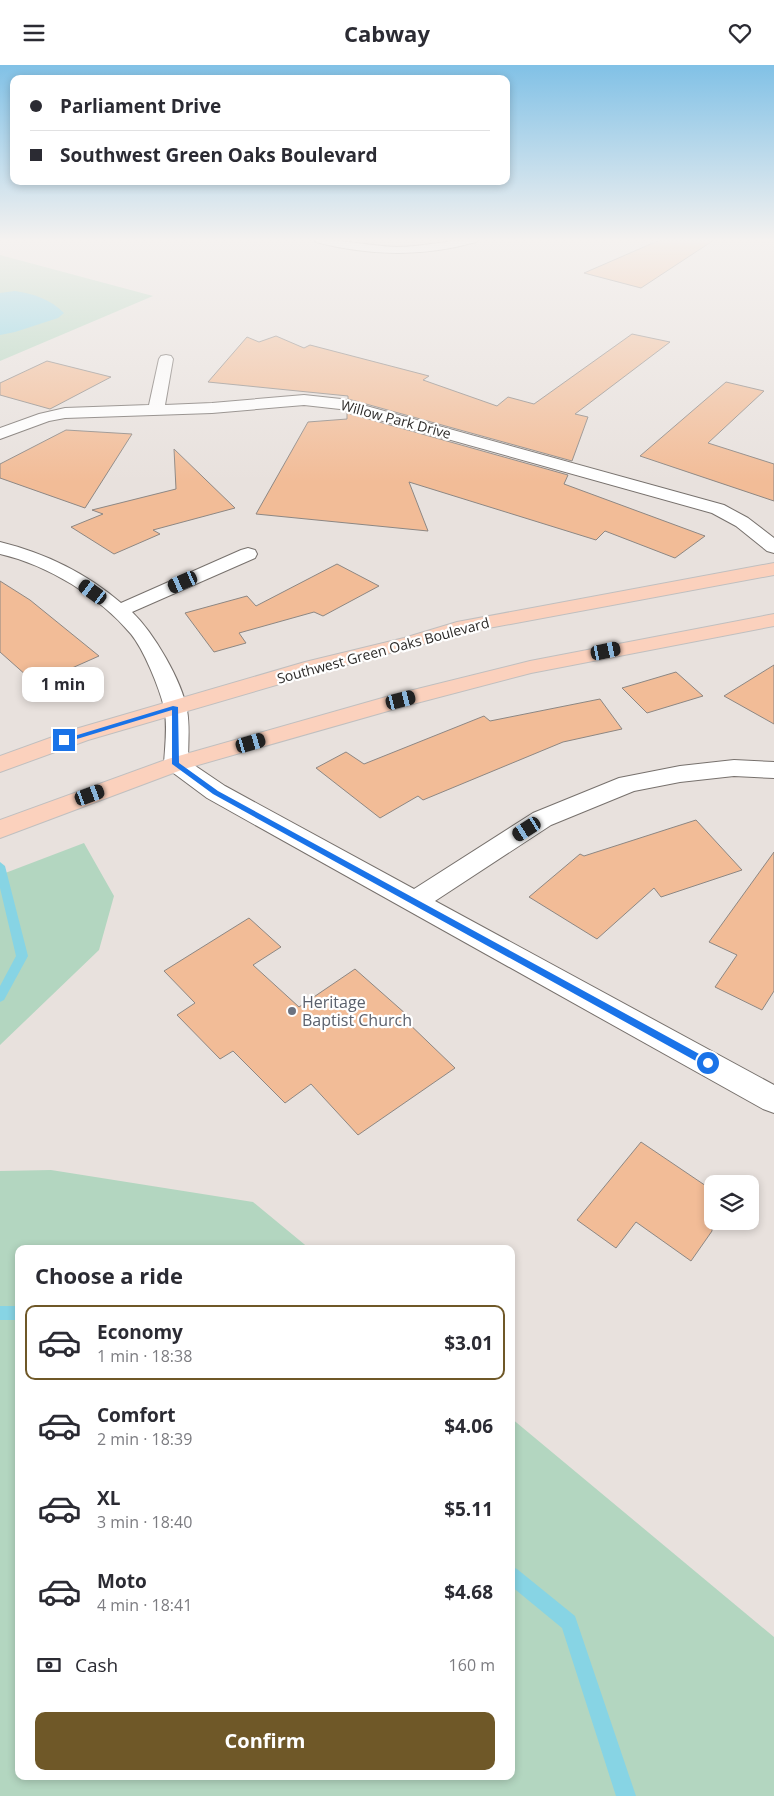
<!DOCTYPE html>
<html lang="en">
<head>
<meta charset="utf-8">
<style>
  body { margin:0; font-family:"Open Sans",sans-serif; background:#f2f2f3; color:#2b2b33; height:100vh; display:flex; flex-direction:column; font-size:19px; white-space:nowrap }
  * { box-sizing:border-box; margin:0 }
  p { font-size:16px; color:#7c7c81 }
  .icon { flex:none; width:28px; height:28px; fill:none; stroke:currentColor; stroke-width:2; stroke-linecap:round; stroke-linejoin:round }
  .map { position:relative; flex:1; overflow:hidden }
  .drawer { position:absolute; left:15px; top:1180px; width:500px; height:535px; display:flex; flex-direction:column; background:#fff; border-radius:10px; box-shadow:0 2px 8px #0003 }
  .drawer>* { flex:none }
  .guide { position:absolute; left:10px; top:10px; width:500px; height:110px; border-radius:10px; box-shadow:0 2px 8px #0003; display:grid; align-content:center; height:110px; padding:0 20px; background:#fff }
  .controls { position:absolute; left:704px; top:1110px; display:grid; gap:10px }
  .controls a { display:grid; place-items:center; width:55px; height:55px; border-radius:10px; background:#fff; box-shadow:0 2px 8px #0003; font-size:25px }
  .end { position:absolute; width:22px; height:22px; margin:-11px; border:6px solid #1a73e8; background:#fff; box-shadow:0 0 0 2px #fff }
  .from { border-radius:50% }
  .bubble { position:absolute; height:35px; border-radius:10px; background:#fff; box-shadow:0 2px 8px #0003; font-size:16px; font-weight:700; line-height:35px; text-align:center }
  .car { position:absolute; width:15px; height:30px; margin:-15px -8px; border-radius:6px; box-shadow:0 0 4px 1px #0007; background:linear-gradient(#222 24%,#8ab4d8 0 40%,#222 0 76%,#8ab4d8 0 86%,#222 0) }
  .guide b { display:flex; align-items:center; gap:18px; height:48px; font-size:19px }
  .guide b+b { border-top:1px solid #e1e1e2 }
  .guide i { width:12px; height:12px; background:#2b2b33 }
  ul { padding:0; list-style:none }
  li { display:flex; align-items:center; gap:15px; height:75px; margin:0 10px 8px; padding:0 10px; border:2px solid transparent; border-radius:10px }
  li div { flex:1 }
  li b { display:block; font-size:19px }
  li em { font-style:normal; font-weight:700 }
  li.selected { border-color:#6f5828 }
  li>.icon { width:45px; height:45px; stroke-width:1.5 }
  h2 { padding:0 20px; font-size:22px; line-height:60px }
  .pay { display:flex; align-items:center; gap:12px; height:55px; padding:0 20px; font-size:19px }
  .pay p { margin-inline-start:auto }
  .primary-button { display:flex; gap:10px; margin-top:auto; padding:10px 20px }
  .primary-button a { flex:1; height:58px; border-radius:10px; background:#6f5828; color:#fff; font-size:20px; font-weight:700; line-height:58px; text-align:center }
  header { display:flex; justify-content:space-between; align-items:center; height:65px; padding:0 20px; background:#fff; font-size:22px; font-weight:700 }
  .map>svg:first-child { display:block }
  .green { fill:#b3d6c0 }
  .water { fill:#87d4e4 }
  .lines { fill:none; stroke-linecap:round; stroke-linejoin:round }
  .stream { fill:#87d4e4; fill-rule:evenodd }
  .building { fill:#f2bc97; stroke:#8d8783 }
  .minor-casing { stroke:#77716d; stroke-width:2 }
  .major-casing { stroke:#c0bfbf; stroke-width:2 }
  .minor { fill:#fff; fill-rule:evenodd }
  .major { fill:#fbd1bd; fill-rule:evenodd }
  .route { fill:#1a73e8 }
  .worship-dot { fill:#6b7280; stroke:#fff; stroke-width:2 }
  .labels { text-anchor:middle; dominant-baseline:central; stroke-width:4.5; stroke-linejoin:round; paint-order:stroke }
  .far-street-label { font-size:14px; fill:#2d2b29; stroke:#fff }
  .worship-label { font-size:16px; fill:#5b616d; stroke:#fff; text-anchor:start }
</style>
</head>
<body>
<header><svg class="icon" aria-label="menu" viewBox="0 0 24 24"><path d="M4 6h16M4 12h16M4 18h16"/></svg>Cabway<svg class="icon" aria-label="heart" viewBox="0 0 24 24"><path d="M12 20l-8-8c-3-5 5-10 8-4 3-6 11-1 8 4z"/></svg></header>
<div class="map">
<svg width="774" height="1731" viewBox="0 0 774 1731">
  <rect width="100%" height="100%" fill="#e8e1dd"/>
  <!-- green -->
  <path class="green" d="M0,190l153,41 -153,65z
    M84,778l30,53 -15,54 -99,95v-170z
    M51,1105l202,32 57,47h-291v527h492v-358l263,219v159h-774v-625z"/>
  <!-- water -->
  <path class="water" d="M15,226c19,3 35,8 49,22l-6,5 -43,14 -15,3v-42z"/>
  <g class="lines">
    <!-- stream -->
    <path class="stream" d="M0,797l5,4 23,90 -24,44 -4,2v-16l16,-30 -16,-68z
      M0,1241h19v14h-19z
      M511,1501l6,3 58,47 61,180h-20l-54,-168 -51,-42z"/>
  </g>
  <!-- building -->
  <path class="building" d="M660,175h54l-73,48 -57,-15z
    M632,269l38,8 -95,72 13,3 -16,44 -224,-62v-3l-140,-14 39,-45 12,5 17,-6 28,12 6,-3 119,31 -6,4 74,26 11,-9 26,7z
    M47,296l64,16 -61,32 -50,-14v-12z
    M726,317l38,9 -56,52 66,21v37l-134,-45z
    M347,348l221,62 -4,9 141,52 -30,22 -70,-27 -9,9 -187,-58 19,49 -172,-17 52,-92 39,-3z
    M66,365l66,4 -47,74 -85,-30v-14z
    M174,384l61,59 -82,22 7,4 -46,20 -43,-27 32,-13 -11,-4 84,-21z
    M337,499l42,22 -56,30 -9,-4 -75,21 7,10 -32,9 -29,-39 62,-17 9,10z
    M0,516l30,19 69,56 -63,28 -36,-32z
    M774,600v59l-50,-28z
    M676,607l27,24 -56,17 -25,-25z
    M600,634l22,30 -59,13 -140,58 -5,-4 -38,22 -64,-50 30,-16 18,12 120,-48 6,5z
    M696,755l46,50 -81,27 -7,-9 -57,51 -68,-42 51,-43 4,2z
    M774,787v139l-12,19 -47,-23 22,-32 -28,-13z
    M249,853l32,29 -28,18 46,42 56,-38 52,46 -4,3 52,50 -97,67 -47,-51 -26,19 -52,-52 -13,8 -43,-44 18,-12 -31,-32z
    M641,1077l71,48v41l-21,30 -55,-39 -20,26 -39,-28z"/>
  <g class="lines">
    <defs>
      <path id="minor" d="M314,175c28,-1 55,6 82,7 28,0 55,-8 82,-7l-2,2c-53,15 -107,14 -160,0z
        M166,290l5,1 2,3 -8,46 47,-2 92,-8 37,4 383,106 24,13 26,20v15l-7,-2 -31,-25 -24,-13 -372,-104 -36,-4 -92,8 -147,5 -16,3 -49,18v-11l39,-14 26,-6 84,-3 10,-46 2,-3z
        M0,477c45,11 86,31 121,61l120,-53 7,-2 7,2 2,4 -2,4 -123,54c22,21 50,69 55,98 3,17 1,34 1,51l37,25 189,103 119,-76 86,-35 61,-12 54,-6 40,2v16l-40,-2 -54,6 -46,9 -83,34 -116,76 339,184v28l-11,-4 -556,-311 -39,-29 -4,-5c1,-18 4,-39 0,-57 -5,-20 -20,-57 -33,-73 -31,-37 -83,-69 -131,-80z"/>
      <path id="major" d="M774,498v12l-307,57 -146,40 -233,68 -88,32v-16l72,-26 233,-68 99,-24 53,-16z
        M774,549v12l-243,47 -122,32 -225,64 -184,69v-18l168,-61 225,-64 137,-34z"/>
    </defs>
    <!-- minor casing -->
    <use href="#minor" class="minor-casing"/>
    <!-- major casing -->
    <use href="#major" class="major-casing"/>
    <!-- minor -->
    <use href="#minor" class="minor"/>
    <!-- major -->
    <use href="#major" class="major"/>
  </g>
  <!-- sky -->
  <linearGradient id="sky" x2="0" y2="1"><stop stop-color="#81c1e6"/><stop offset="0.42" stop-color="#f5f2f0"/><stop offset="1" stop-color="#f5f2f0" stop-opacity="0"/></linearGradient>
  <rect width="774" height="417" fill="url(#sky)"/>
  <!-- route -->
  <path class="route" d="M173,641l5,1 1,56 39,28 494,270v5h-7l-492,-272 -41,-30v-54l-105,32 -6,-2z"/>
  <!-- markers -->
  <circle class="worship-dot" cx="292" cy="946" r="5"/>
  <g class="labels">
    <!-- far-street labels -->
    <g class="far-street-label">
      <text transform="translate(396 354) rotate(15)">Willow Park Drive</text>
      <text transform="translate(383 585) rotate(-15)">Southwest Green Oaks Boulevard</text>
    </g>
    <!-- worship labels -->
    <g class="worship-label">
      <text x="302" y="937">Heritage<tspan x="302" dy="18">Baptist Church</tspan></text>
    </g>
  </g>
</svg>
<div class="controls">
<a><svg class="icon" aria-label="layers" viewBox="0 0 24 24"><path d="M12 4l9 5-9 5-9-5zM3 14l9 5 9-5"/></svg></a>
</div>
<i class="end from" style="left:708px;top:998px"></i>
<i class="end" style="left:64px;top:675px"></i>
<div class="bubble" style="left:22px;top:602px;width:82px">1 min</div>
<i class="car" style="left:183px;top:517px;rotate:246deg"></i>
<i class="car" style="left:93px;top:527px;rotate:306deg"></i>
<i class="car" style="left:606px;top:586px;rotate:78deg"></i>
<i class="car" style="left:401px;top:635px;rotate:76deg"></i>
<i class="car" style="left:251px;top:678px;rotate:74deg"></i>
<i class="car" style="left:90px;top:730px;rotate:70deg"></i>
<i class="car" style="left:527px;top:764px;rotate:237deg"></i>
<div class="guide">
<b><i class="from"></i>Parliament Drive</b>
<b><i></i>Southwest Green Oaks Boulevard</b>
</div>
<section class="drawer">
<h2>Choose a ride</h2>
<ul>
<li class="selected"><svg class="icon" aria-label="car" viewBox="0 0 24 24"><path d="M5 17H2v-5l4-1 3-4h7l3 4 3 1v5h-3M9 17h6M6 11h13"/><circle cx="7" cy="17" r="2"/><circle cx="17" cy="17" r="2"/></svg><div><b>Economy</b><p>1 min · 18:38</p></div><em>$3.01</em></li>
<li><svg class="icon" aria-label="car" viewBox="0 0 24 24"><path d="M5 17H2v-5l4-1 3-4h7l3 4 3 1v5h-3M9 17h6M6 11h13"/><circle cx="7" cy="17" r="2"/><circle cx="17" cy="17" r="2"/></svg><div><b>Comfort</b><p>2 min · 18:39</p></div><em>$4.06</em></li>
<li><svg class="icon" aria-label="car" viewBox="0 0 24 24"><path d="M5 17H2v-5l4-1 3-4h7l3 4 3 1v5h-3M9 17h6M6 11h13"/><circle cx="7" cy="17" r="2"/><circle cx="17" cy="17" r="2"/></svg><div><b>XL</b><p>3 min · 18:40</p></div><em>$5.11</em></li>
<li><svg class="icon" aria-label="car" viewBox="0 0 24 24"><path d="M5 17H2v-5l4-1 3-4h7l3 4 3 1v5h-3M9 17h6M6 11h13"/><circle cx="7" cy="17" r="2"/><circle cx="17" cy="17" r="2"/></svg><div><b>Moto</b><p>4 min · 18:41</p></div><em>$4.68</em></li>
</ul>
<div class="pay"><svg class="icon" aria-label="cash" viewBox="0 0 24 24"><path d="M3 7h18v10H3z"/><circle cx="12" cy="12" r="2"/></svg>Cash<p>160 m</p></div>
<div class="primary-button"><a>Confirm</a></div>
</section>
</div>
</body>
</html>
